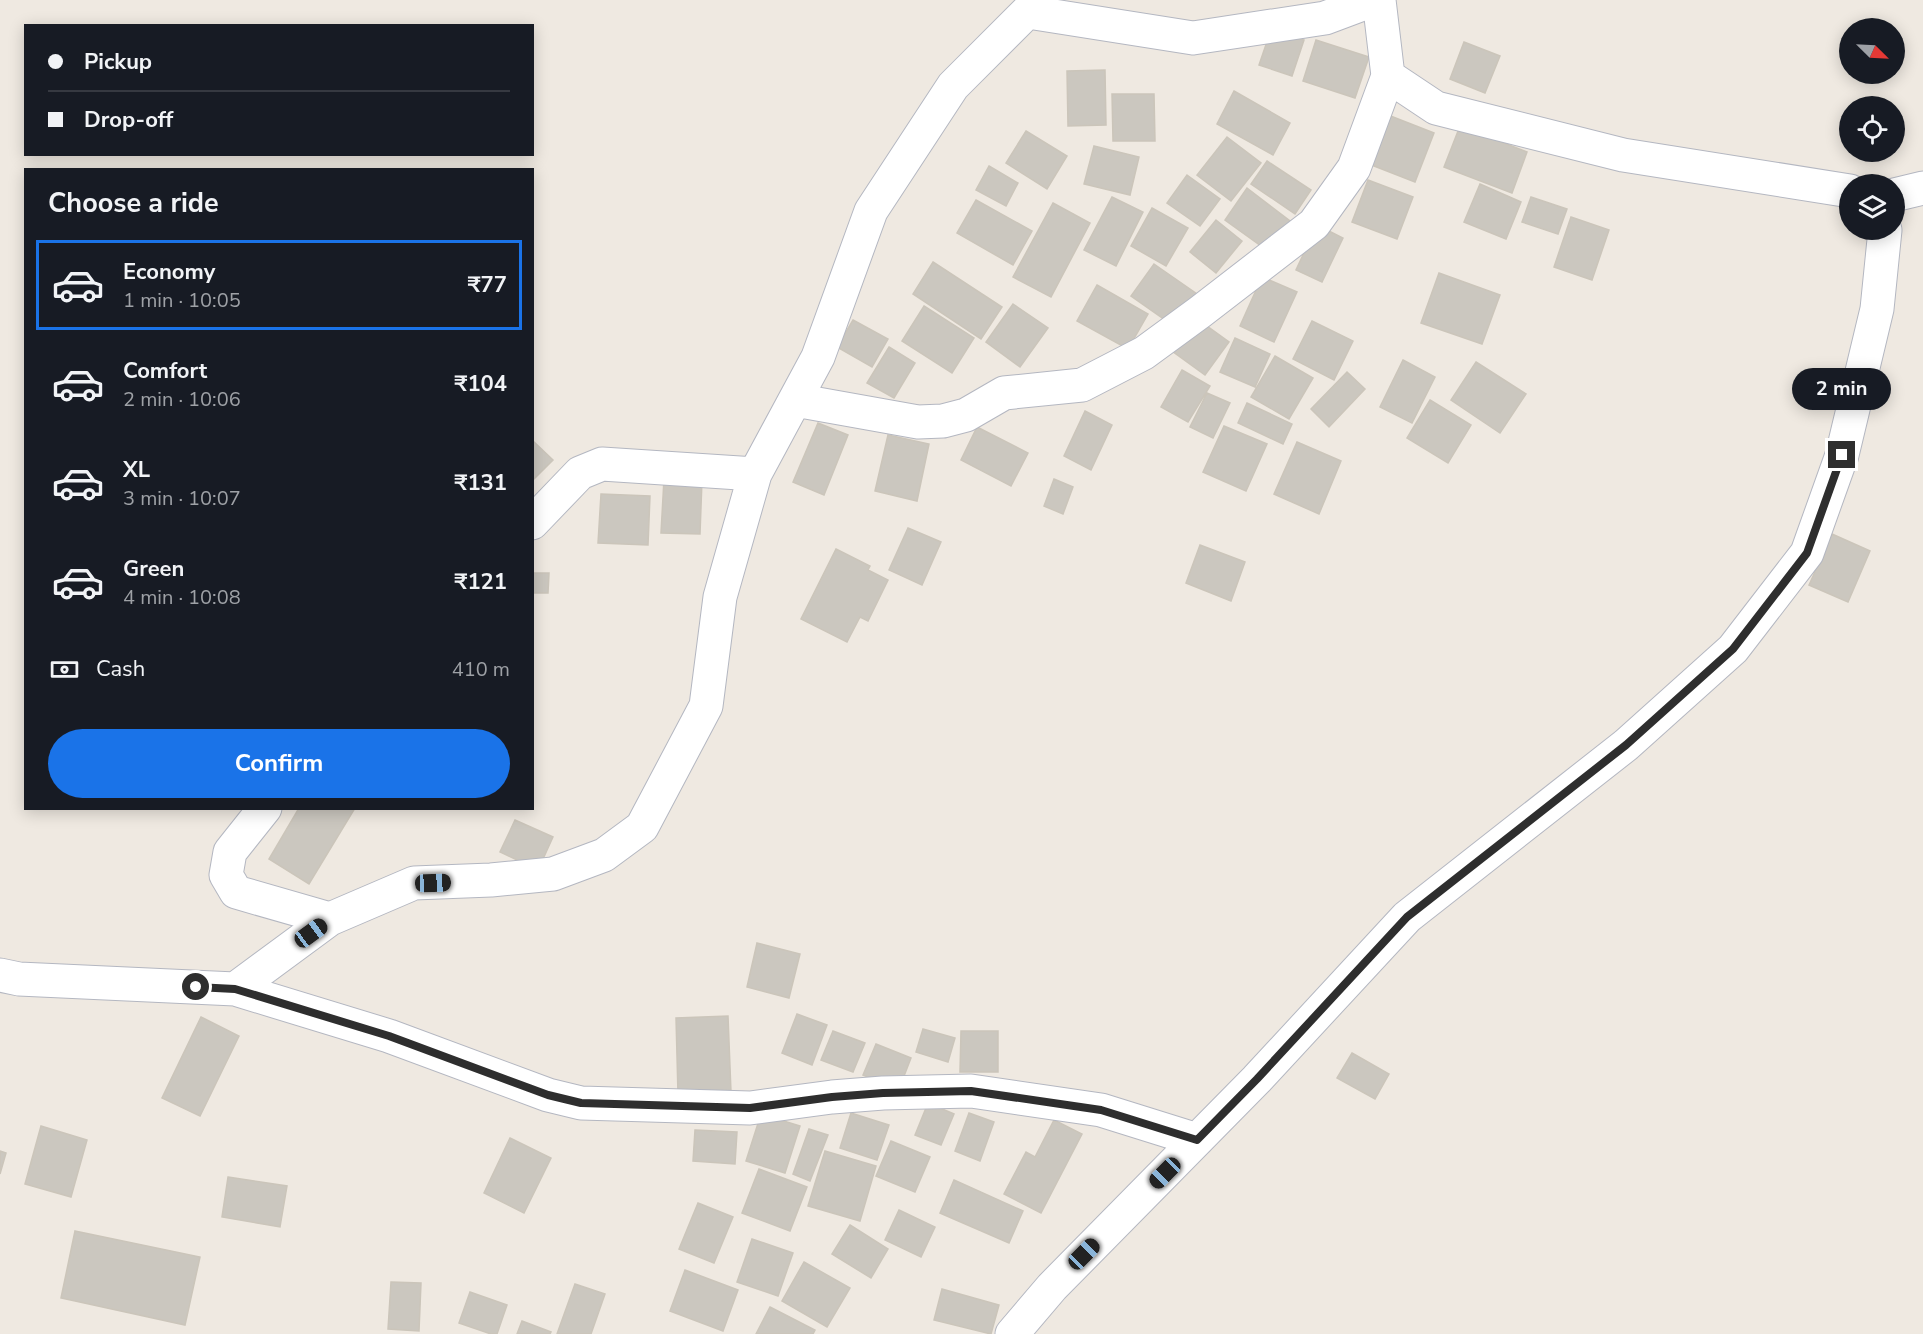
<!DOCTYPE html>
<html lang="en">
<head>
<meta charset="utf-8">
<style>
  body { margin:0; font-family:"Nunito Sans",sans-serif; background:#20242c; color:#f1f3f6; height:100vh; display:flex; flex-direction:column; font-size:22px; white-space:nowrap }
  * { box-sizing:border-box; margin:0 }
  p { font-size:20px; color:#9ea1a6 }
  .icon { flex:none; width:33px; height:33px; fill:none; stroke:currentColor; stroke-width:2; stroke-linecap:round; stroke-linejoin:round }
  .map { position:relative; flex:1; overflow:hidden }
  .side { position:absolute; left:24px; top:168px; width:510px; height:642px; display:flex; flex-direction:column; background:#171b24; border-radius:0px; box-shadow:0 3px 15px #0003 }
  .side>* { flex:none }
  .top-card { position:absolute; left:24px; top:24px; width:510px; height:132px; border-radius:0px; box-shadow:0 3px 15px #0003; display:grid; align-content:center; height:132px; padding:0 24px; background:#171b24 }
  .needle { width:39px; rotate:114deg }
  .buttons { position:absolute; left:1839px; top:18px; display:grid; gap:12px }
  .buttons a { display:grid; place-items:center; width:66px; height:66px; border-radius:50%; background:#171b24; box-shadow:0 3px 15px #0003; font-size:30px }
  .end { position:absolute; width:27px; height:27px; margin:-14px; border:8px solid #2e2e2e; background:#fff; box-shadow:0 0 0 3px #fff }
  .from { border-radius:50% }
  .bubble { position:absolute; height:42px; border-radius:21px; background:#171b24; box-shadow:0 3px 15px #0003; font-size:20px; font-weight:700; line-height:42px; text-align:center }
  .car { position:absolute; width:18px; height:36px; margin:-18px -9px; border-radius:8px; box-shadow:0 0 4px 2px #0007; background:linear-gradient(#222 24%,#8ab4d8 0 40%,#222 0 76%,#8ab4d8 0 86%,#222 0) }
  .top-card b { display:flex; align-items:center; gap:21px; height:57px; font-size:22px }
  .top-card b+b { border-top:2px solid #363941 }
  .top-card i { width:15px; height:15px; background:#f1f3f6 }
  ul { padding:0; list-style:none }
  li { display:flex; align-items:center; gap:18px; height:90px; margin:0 12px 9px; padding:0 12px; border:3px solid transparent; border-radius:0px }
  li div { flex:1 }
  li b { display:block; font-size:22px }
  li em { font-style:normal; font-weight:700 }
  li.selected { border-color:#1a73e8 }
  li>.icon { width:54px; height:54px; stroke-width:1.5 }
  h2 { padding:0 24px; font-size:27px; line-height:72px }
  .pay { display:flex; align-items:center; gap:15px; height:66px; padding:0 24px; font-size:22px }
  .pay p { margin-inline-start:auto }
  .action { display:flex; gap:12px; margin-top:auto; padding:12px 24px }
  .action a { flex:1; height:69px; border-radius:36px; background:#1a73e8; color:#fff; font-size:24px; font-weight:700; line-height:69px; text-align:center }
  .map>svg:first-child { display:block }
  .building { fill:#cbc7bf; stroke:#cbc5ba; stroke-width:1.5 }
  .lines { fill:none; stroke-linecap:round; stroke-linejoin:round }
  .street-casing { stroke:#b4b7c1; stroke-width:35 }
  .street { stroke:#fff; stroke-width:33 }
  .route { stroke:#2e2e2e; stroke-width:8 }
</style>
</head>
<body>
<div class="map">
<svg width="1923" height="1334" viewBox="0 0 1923 1334">
  <rect width="100%" height="100%" fill="#efe9e1"/>
  <!-- building -->
  <path class="building" d="M1271,30l33,10 -12,36 -33,-11z
    M1316,40l53,17 -14,41 -52,-17z
    M1464,42l36,14 -15,37 -35,-14z
    M1105,70l1,55 -38,1 -1,-55z
    M1234,91l56,32 -17,32 -56,-31z
    M1112,94h42l1,47h-42z
    M1388,115l46,18 -19,49 -46,-18z
    M1460,126l67,26 -15,41 -68,-26z
    M1026,131l41,25 -20,33 -41,-26z
    M1227,137l34,26 -30,38 -34,-26z
    M1094,146l45,11 -9,38 -46,-11z
    M1267,161l44,29 -16,24 -44,-30z
    M989,166l29,17 -12,23 -30,-16z
    M1187,175l33,24 -20,27 -33,-23z
    M1368,180l45,17 -16,42 -45,-17z
    M1480,184l41,18 -15,37 -42,-17z
    M1247,188l43,33 -22,30 -43,-31z
    M1112,197l31,15 -27,54 -32,-16z
    M1531,197l36,12 -9,25 -36,-12z
    M976,200l56,31 -19,34 -56,-32z
    M1053,203l37,20 -39,74 -38,-20z
    M1152,208l36,20 -22,38 -35,-20z
    M1571,217l38,13 -17,50 -38,-13z
    M1216,220l26,21 -26,32 -26,-21z
    M1317,225l26,13 -21,44 -26,-12z
    M933,262l69,45 -21,32 -68,-45z
    M1154,264l43,30 -22,33 -44,-31z
    M1439,273l61,22 -18,49 -61,-21z
    M1262,277l35,15 -23,50 -34,-16z
    M1097,285l51,29 -20,35 -51,-28z
    M1013,304l35,24 -28,39 -34,-25z
    M924,306l50,32 -22,35 -50,-32z
    M1196,318l33,24 -24,33 -33,-24z
    M853,320l35,19 -16,28 -35,-20z
    M1312,321l41,20 -19,39 -41,-21z
    M1235,338l35,16 -15,33 -35,-15z
    M889,347l26,16 -21,35 -27,-15z
    M1275,356l38,22 -24,41 -38,-22z
    M1403,360l32,17 -23,46 -32,-16z
    M1476,362l50,32 -26,39 -49,-33z
    M1182,370l28,16 -22,36 -27,-15z
    M1347,372l18,17 -36,38 -18,-18z
    M1207,393l23,10 -17,35 -23,-11z
    M1430,400l41,25 -23,38 -41,-25z
    M1247,403l45,21 -9,20 -45,-21z
    M1085,411l27,14 -21,45 -27,-14z
    M818,423l30,12 -24,60 -31,-13z
    M1224,426l43,18 -21,47 -43,-19z
    M977,427l51,26 -17,33 -50,-26z
    M888,435l41,9 -12,57 -42,-10z
    M532,440l21,20 -21,21z
    M1297,442l44,19 -22,53 -45,-20z
    M664,479l38,1 -2,54 -39,-1z
    M1054,479l19,8 -10,27 -19,-8z
    M601,494l49,2 -2,49 -50,-2z
    M908,528l33,14 -19,43 -33,-15z
    M1832,534l38,17 -22,51 -39,-17z
    M1200,545l45,17 -14,39 -45,-18z
    M836,549l34,17 -2,4 20,10 -20,41 -8,-4 -13,25 -46,-23z
    M532,573h17l-1,20h-16z
    M299,808h56l-46,76 -40,-25z
    M515,820l38,17 -15,33 -38,-18z
    M757,943l43,11 -11,44 -42,-11z
    M797,1014l30,11 -15,40 -30,-12z
    M728,1016l3,76 -53,2 -2,-76z
    M201,1017l38,19 -39,80 -38,-18z
    M923,1029l32,9 -7,24 -32,-10z
    M833,1031l32,12 -12,29 -32,-12z
    M961,1031h37v41h-38z
    M876,1044l35,14 -12,31 -36,-14z
    M1352,1053l37,21 -14,25 -38,-21z
    M928,1103l26,11 -13,31 -26,-10z
    M851,1113l38,12 -12,35 -37,-12z
    M969,1113l25,9 -14,39 -25,-10z
    M761,1114l39,12 -15,47 -39,-12z
    M1054,1120l28,14 -41,79 -37,-19 22,-42 9,5z
    M41,1126l46,14 -16,57 -46,-13z
    M809,1129l19,6 -18,46 -17,-7z
    M695,1130l42,2 -2,32 -42,-3z
    M510,1138l41,20 -27,55 -40,-20z
    M891,1141l39,16 -15,35 -39,-16z
    M0,1151l6,2 -6,21z
    M825,1151l51,15 -16,55 -52,-15z
    M759,1169l48,18 -17,44 -48,-18z
    M228,1177l59,9 -7,41 -58,-10z
    M954,1180l69,31 -14,32 -69,-30z
    M698,1203l35,14 -19,46 -35,-14z
    M899,1210l36,17 -14,30 -36,-17z
    M850,1225l38,24 -17,29 -39,-24z
    M75,1231l125,26 -15,68 -124,-27z
    M752,1239l41,14 -15,43 -41,-14z
    M804,1262l46,26 -23,39 -45,-26z
    M685,1270l53,20 -15,41 -53,-20z
    M391,1282l30,1 -2,48 -31,-2z
    M575,1284l30,10 -14,40h-34z
    M942,1289l57,16 -8,29 -57,-14z
    M470,1292l37,13 -10,29h-6l-32,-11z
    M770,1307l45,23 -2,4h-57z
    M522,1321l29,11 -1,2h-33z"/>
  <g class="lines">
    <defs>
      <path id="street" d="M1379,0l9,76 48,32 187,47 227,36
        M1028,12l165,26 132,-20 48,-18
        M1894,195l29,-7
        M795,400l123,22 25,-1 23,-6 38,-22 78,-8 62,-32 56,-41 114,-88 40,-56 34,-92
        M532,523l48,-50 22,-9 153,10
        M265,808l-35,44 -4,23 10,17 94,27
        M0,975l19,4 216,10 95,-70 84,-36 77,-3 62,-6 51,-19 38,-28 64,-121 14,-109 35,-123 63,-117 53,-146 82,-125 86,-86
        M235,989l154,47 159,59 33,8 169,5 82,-11 51,-4 88,-2 130,19 96,30
        M1012,1334l40,-47 205,-208 150,-162 219,-172 107,-96 74,-96 35,-98 35,-146 8,-79"/>
    </defs>
    <!-- street casing -->
    <use href="#street" class="street-casing"/>
    <!-- street -->
    <use href="#street" class="street"/>
  </g>
  <g class="lines">
    <!-- route -->
    <path class="route" d="M196,987l39,2 154,47 159,59 33,8 169,5 82,-11 51,-4 88,-2 130,19 96,30 60,-61 150,-162 219,-172 107,-96 74,-96 35,-98"/>
  </g>
</svg>
<div class="buttons">
<a><svg class="needle" viewBox="-14 -14 28 28"><path d="M0-13l5 13h-10z" fill="#e53935"/><path d="M0 13l5-13h-10z" fill="#9ea1a6"/></svg></a>
<a><svg class="icon" aria-label="locate" viewBox="0 0 24 24"><circle cx="12" cy="12" r="6"/><path d="M12 2v4M12 18v4M2 12h4M18 12h4"/></svg></a>
<a><svg class="icon" aria-label="layers" viewBox="0 0 24 24"><path d="M12 4l9 5-9 5-9-5zM3 14l9 5 9-5"/></svg></a>
</div>
<i class="end from" style="left:196px;top:987px"></i>
<i class="end" style="left:1842px;top:455px"></i>
<div class="bubble" style="left:1792px;top:368px;width:99px">2 min</div>
<i class="car" style="left:433px;top:883px;rotate:88deg"></i>
<i class="car" style="left:311px;top:933px;rotate:54deg"></i>
<i class="car" style="left:1165px;top:1173px;rotate:225deg"></i>
<i class="car" style="left:1084px;top:1254px;rotate:45deg"></i>
<div class="top-card">
<b><i class="from"></i>Pickup</b>
<b><i></i>Drop-off</b>
</div>
<section class="side">
<h2>Choose a ride</h2>
<ul>
<li class="selected"><svg class="icon" aria-label="car" viewBox="0 0 24 24"><path d="M5 17H2v-5l4-1 3-4h7l3 4 3 1v5h-3M9 17h6M6 11h13"/><circle cx="7" cy="17" r="2"/><circle cx="17" cy="17" r="2"/></svg><div><b>Economy</b><p>1 min · 10:05</p></div><em>₹77</em></li>
<li><svg class="icon" aria-label="car" viewBox="0 0 24 24"><path d="M5 17H2v-5l4-1 3-4h7l3 4 3 1v5h-3M9 17h6M6 11h13"/><circle cx="7" cy="17" r="2"/><circle cx="17" cy="17" r="2"/></svg><div><b>Comfort</b><p>2 min · 10:06</p></div><em>₹104</em></li>
<li><svg class="icon" aria-label="car" viewBox="0 0 24 24"><path d="M5 17H2v-5l4-1 3-4h7l3 4 3 1v5h-3M9 17h6M6 11h13"/><circle cx="7" cy="17" r="2"/><circle cx="17" cy="17" r="2"/></svg><div><b>XL</b><p>3 min · 10:07</p></div><em>₹131</em></li>
<li><svg class="icon" aria-label="car" viewBox="0 0 24 24"><path d="M5 17H2v-5l4-1 3-4h7l3 4 3 1v5h-3M9 17h6M6 11h13"/><circle cx="7" cy="17" r="2"/><circle cx="17" cy="17" r="2"/></svg><div><b>Green</b><p>4 min · 10:08</p></div><em>₹121</em></li>
</ul>
<div class="pay"><svg class="icon" aria-label="cash" viewBox="0 0 24 24"><path d="M3 7h18v10H3z"/><circle cx="12" cy="12" r="2"/></svg>Cash<p>410 m</p></div>
<div class="action"><a>Confirm</a></div>
</section>
</div>
</body>
</html>
